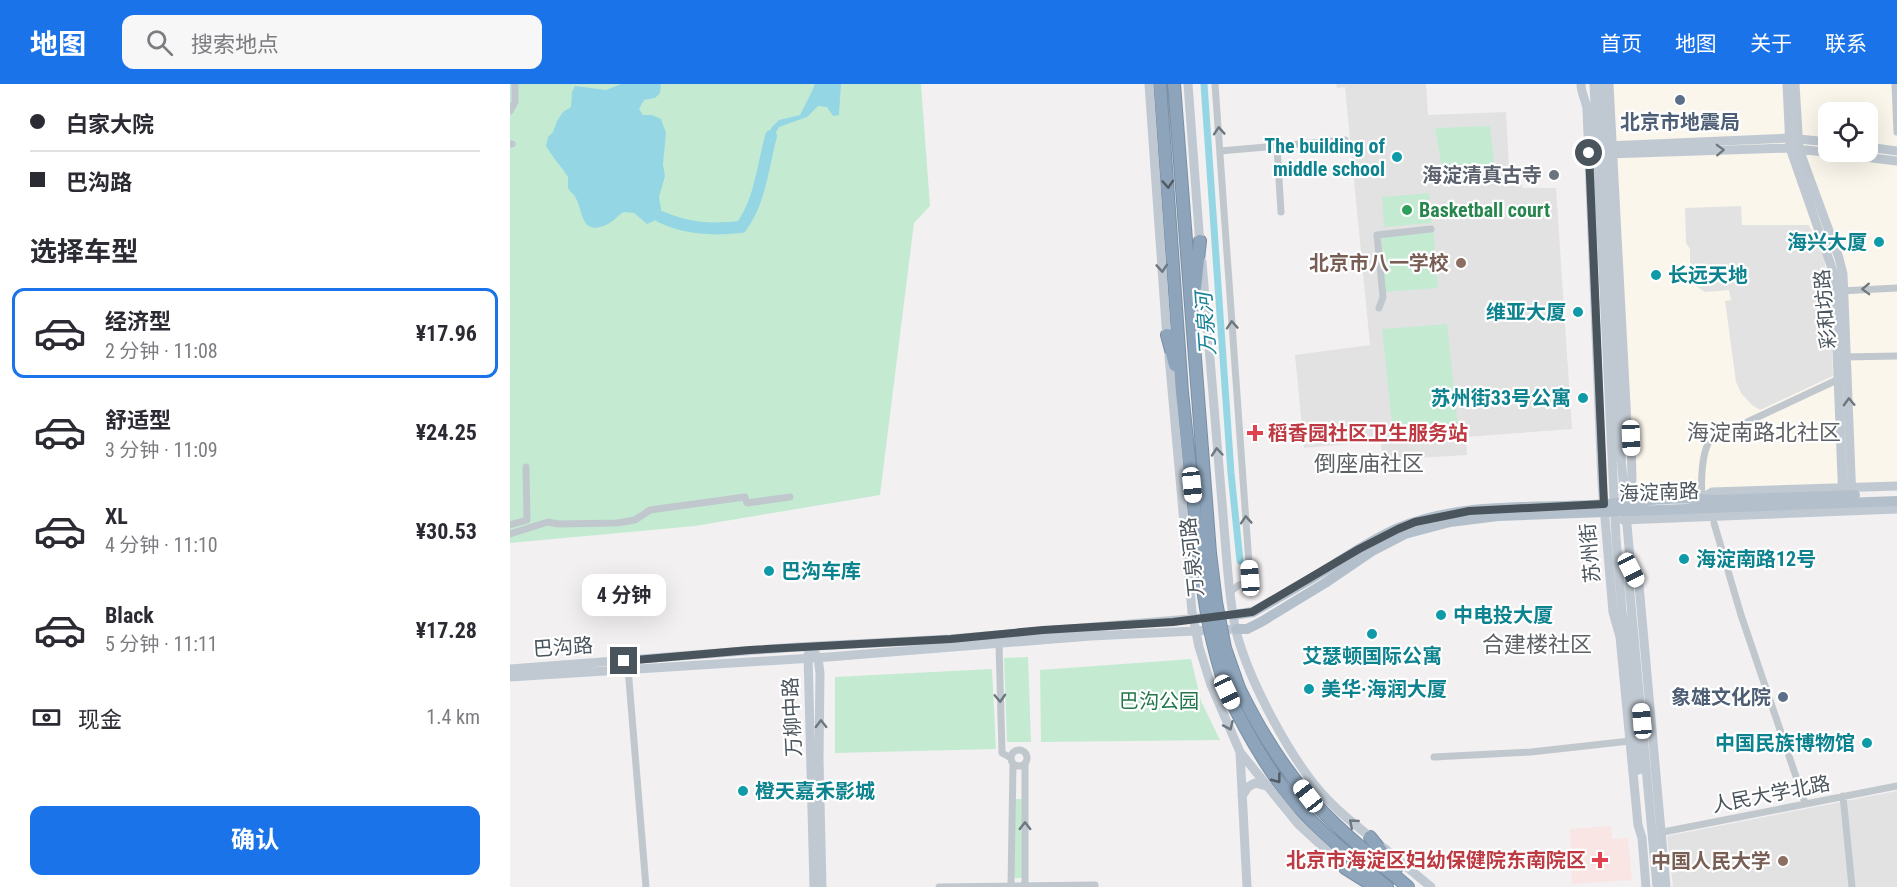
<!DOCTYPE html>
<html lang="zh">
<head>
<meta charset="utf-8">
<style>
  body { margin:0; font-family:"Roboto Condensed","Noto Sans SC",sans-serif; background:#f7f7f7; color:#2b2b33; height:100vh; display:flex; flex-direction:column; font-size:22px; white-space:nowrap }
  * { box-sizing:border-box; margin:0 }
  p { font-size:20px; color:#7c7c81 }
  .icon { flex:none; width:33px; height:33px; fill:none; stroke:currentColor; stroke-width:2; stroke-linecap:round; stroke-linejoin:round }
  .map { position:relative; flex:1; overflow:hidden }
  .drawer { display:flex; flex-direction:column; background:#fff; width:510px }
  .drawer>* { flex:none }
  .banner { display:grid; align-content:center; height:132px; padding:0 30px; background:#fff }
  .controls { position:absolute; left:1308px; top:18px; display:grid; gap:12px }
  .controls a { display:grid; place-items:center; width:60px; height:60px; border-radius:12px; background:#fff; box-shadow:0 6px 24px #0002; font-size:30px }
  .end { position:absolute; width:27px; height:27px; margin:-14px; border:8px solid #4a545c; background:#fff; box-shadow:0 0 0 3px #fff }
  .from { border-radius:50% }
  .bubble { position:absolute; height:42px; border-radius:12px; background:#fff; box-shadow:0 6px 24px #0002; font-size:20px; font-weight:700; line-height:42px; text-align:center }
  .car { position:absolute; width:18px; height:36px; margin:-18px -9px; border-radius:8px; box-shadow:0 0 4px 2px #0007; background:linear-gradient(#fff 24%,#345 0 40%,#fff 0 76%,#345 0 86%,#fff 0) }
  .banner b { display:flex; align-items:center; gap:21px; height:57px; font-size:22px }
  .banner b+b { border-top:2px solid #e1e1e2 }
  .banner i { width:15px; height:15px; background:#2b2b33 }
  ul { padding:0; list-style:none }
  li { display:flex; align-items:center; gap:18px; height:90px; margin:0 12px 9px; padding:0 18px; border:3px solid transparent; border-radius:12px }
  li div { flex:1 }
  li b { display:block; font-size:22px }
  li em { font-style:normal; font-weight:700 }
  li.on { border-color:#1a73e8 }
  li>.icon { width:54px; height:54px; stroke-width:1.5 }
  h2 { padding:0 30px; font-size:27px; line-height:72px }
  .pay { display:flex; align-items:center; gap:15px; height:66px; padding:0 30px; font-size:22px }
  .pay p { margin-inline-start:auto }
  .primary-button { display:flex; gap:12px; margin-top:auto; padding:12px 30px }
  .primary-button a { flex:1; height:69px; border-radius:12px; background:#1a73e8; color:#fff; font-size:24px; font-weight:700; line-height:69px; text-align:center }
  header { display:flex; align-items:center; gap:36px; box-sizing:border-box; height:84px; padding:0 30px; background:#1a73e8; color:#fff }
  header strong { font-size:28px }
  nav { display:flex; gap:33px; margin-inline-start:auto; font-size:21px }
  .search { width:420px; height:54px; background:#f7f7f7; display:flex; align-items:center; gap:15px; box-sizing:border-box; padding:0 21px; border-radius:12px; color:#7c7c81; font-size:22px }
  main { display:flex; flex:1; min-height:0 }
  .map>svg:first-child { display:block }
  .commercial { fill:#fbf6ec; fill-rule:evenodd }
  .education { fill:#e3e2e2 }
  .medical { fill:#f9e5e4 }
  .green { fill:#c4ebd2 }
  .water { fill:#95d6e4 }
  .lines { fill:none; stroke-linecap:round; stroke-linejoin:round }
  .canal { stroke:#95d6e4; stroke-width:7 }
  .river { stroke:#95d6e4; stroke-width:12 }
  .highway-casing { stroke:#788fa6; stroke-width:14 }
  .street { stroke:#c0c8ce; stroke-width:7 }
  .secondary { stroke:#c0c9d2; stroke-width:9 }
  .primary { stroke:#b3c0cc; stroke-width:10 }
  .highway { stroke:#8da4ba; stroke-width:12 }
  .highway-bridge-casing { stroke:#788fa6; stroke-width:14; stroke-linecap:butt }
  .highway-bridge { stroke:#8da4ba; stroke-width:12 }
  .oneway { stroke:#6d777e }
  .oneway2 { stroke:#6d777f }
  .oneway3 { stroke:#515c65 }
  .route { stroke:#4a545c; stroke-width:8 }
  .service-dot { fill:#5c6f8a; stroke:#fff; stroke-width:2 }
  .culture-dot { fill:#0f9aa8; stroke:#fff; stroke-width:2 }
  .worship-dot { fill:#6b7280; stroke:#fff; stroke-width:2 }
  .leisure-dot { fill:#2e9e5b; stroke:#fff; stroke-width:2 }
  .education-dot { fill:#8d6e63; stroke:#fff; stroke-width:2 }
  .health-dot { fill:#e0444e; stroke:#fff; stroke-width:2 }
  .labels { text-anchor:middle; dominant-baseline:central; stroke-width:4.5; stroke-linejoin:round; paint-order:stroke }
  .service-label { font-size:20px; font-weight:bold; fill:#4e5e75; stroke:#fff }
  .culture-label { font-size:20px; font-weight:bold; fill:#0d838f; stroke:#fff; text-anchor:start }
  .worship-label { font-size:20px; font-weight:bold; fill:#5b616d; stroke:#fff; text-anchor:end }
  .leisure-label { font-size:20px; font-weight:bold; fill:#27864d; stroke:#fff; text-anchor:start }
  .education-label { font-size:20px; font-weight:bold; fill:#785e54; stroke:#fff; text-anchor:end }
  .street-label { font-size:20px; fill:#4a545c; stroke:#fff }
  .health-label { font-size:20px; font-weight:bold; fill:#be3a42; stroke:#fff; text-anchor:start }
  .park-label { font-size:20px; fill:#217749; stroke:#fff }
  .water-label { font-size:21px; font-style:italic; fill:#1a8198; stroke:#fff }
  .quarter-label { font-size:22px; fill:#5d6165; stroke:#fff }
</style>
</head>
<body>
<header>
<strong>地图</strong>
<div class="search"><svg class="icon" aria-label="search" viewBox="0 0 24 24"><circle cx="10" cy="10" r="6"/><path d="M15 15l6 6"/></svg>搜索地点</div>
<nav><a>首页</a><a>地图</a><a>关于</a><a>联系</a></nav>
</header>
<main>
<section class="drawer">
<div class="banner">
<b><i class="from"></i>白家大院</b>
<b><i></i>巴沟路</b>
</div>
<h2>选择车型</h2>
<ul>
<li class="on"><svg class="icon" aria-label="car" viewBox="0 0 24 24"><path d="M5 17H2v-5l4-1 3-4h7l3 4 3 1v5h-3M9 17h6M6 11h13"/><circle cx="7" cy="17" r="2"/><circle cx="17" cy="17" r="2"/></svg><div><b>经济型</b><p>2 分钟 · 11:08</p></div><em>¥17.96</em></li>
<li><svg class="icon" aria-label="car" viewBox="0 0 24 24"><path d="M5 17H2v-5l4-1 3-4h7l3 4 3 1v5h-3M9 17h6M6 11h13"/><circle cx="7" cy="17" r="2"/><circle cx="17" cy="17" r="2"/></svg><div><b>舒适型</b><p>3 分钟 · 11:09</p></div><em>¥24.25</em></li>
<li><svg class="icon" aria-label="car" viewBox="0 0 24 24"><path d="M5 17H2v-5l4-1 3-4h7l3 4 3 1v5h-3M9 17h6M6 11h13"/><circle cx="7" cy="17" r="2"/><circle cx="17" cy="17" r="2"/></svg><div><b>XL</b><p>4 分钟 · 11:10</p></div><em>¥30.53</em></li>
<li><svg class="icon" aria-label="car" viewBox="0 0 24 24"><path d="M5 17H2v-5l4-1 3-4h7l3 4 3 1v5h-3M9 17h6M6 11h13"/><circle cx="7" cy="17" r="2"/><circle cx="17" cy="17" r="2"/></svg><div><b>Black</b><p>5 分钟 · 11:11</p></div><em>¥17.28</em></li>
</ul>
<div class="pay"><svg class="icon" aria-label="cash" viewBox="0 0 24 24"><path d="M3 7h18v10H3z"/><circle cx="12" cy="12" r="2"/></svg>现金<p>1.4 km</p></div>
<div class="primary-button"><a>确认</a></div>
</section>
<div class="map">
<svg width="1387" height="803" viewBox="0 0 1387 803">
  <rect width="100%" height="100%" fill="#f2f0f1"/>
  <!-- commercial -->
  <path class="commercial" d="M1092,0h295v403l-272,15zM1318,28h40v40h-40z"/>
  <!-- education -->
  <path class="education" d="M826,0h90l2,31 78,-3 4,74 12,-2v4h34l16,241 -106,8 1,18 -83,5 -4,-19 -76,7 -9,-93 75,-10 -25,-258 -8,1z
    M1231,122l1,19h67l16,33 1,30 4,4 3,84 -73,34 -8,-5 -11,-12 -5,-11 -11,-81 6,-1 -2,-10 -24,2 -15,-10v-33l-4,-6 -1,-35z
    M1387,707v96h-224l-6,-51z"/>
  <!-- medical -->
  <path class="medical" d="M1101,742l1,13 16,-1 4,42 -60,4 -2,-55z"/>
  <!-- green -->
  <path class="green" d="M0,0h411l9,122 -16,17 -34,272 -185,31 -185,17z
    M980,42l5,43 -52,5 -8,-46z
    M919,109l3,30 -48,4 -2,-30z
    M924,148l4,56 -53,4 -4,-56z
    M937,240l11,103 -65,6 -11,-104z
    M518,573l3,85h-24l-3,-84z
    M681,575l10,42 19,39 -179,2 -1,-72z
    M482,585l4,80 -161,4v-76z
    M505,715h8l-1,79h-8z"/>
  <!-- water -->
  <path class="water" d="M111,0h40l-1,9 -5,5 -11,2 -5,9 4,6h9l9,4 5,14 -3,31 2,12 -6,21 3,17 -2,4 -13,6 -13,-11 -10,-1c-6,3 -10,9 -16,12 -29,14 -24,-15 -34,-29 -2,-2 -5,-4 -6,-7v-11c-7,-11 -15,-19 -22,-31l2,-9 5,-5 4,-11 6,-9 8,-5 1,-15 3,-6 31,4z
    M305,0h26l-2,31 -6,1 -6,-9 -9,-1 -11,11 -28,10 -7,12 -2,-5 1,-6 8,-8 21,-5c5,-10 11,-21 15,-31z"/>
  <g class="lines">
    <!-- canal -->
    <path class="canal" d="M694,0l27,389 9,88"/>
    <!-- river -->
    <path class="river" d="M151,133c27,12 51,13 80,10 19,-25 22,-61 30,-91"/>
    <defs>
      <path id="highway" d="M650,0l22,308 17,162
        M664,0l36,469
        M685,204l5,-47
        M657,251l8,30
        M729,604c19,39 41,76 70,109 29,33 65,61 99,90
        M717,608c20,42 43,83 74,118 26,28 56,52 86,77
        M860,753l26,32
        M835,784l30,19"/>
    </defs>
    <!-- highway casing -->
    <use href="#highway" class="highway-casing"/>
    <!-- street -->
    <path class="street" d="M705,0l35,494 -1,4 -10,3 -9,7
      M1385,0l2,48
      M0,27l5,-9v-18
      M0,60h2
      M767,63l4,65
      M710,67l125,-11
      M1330,207l57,-3
      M869,224l4,-11 -6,-62 54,-6
      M1333,273l54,-1
      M1192,414c-1,-14 -1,-47 9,-59l128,-60
      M1204,439l27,92 64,188
      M0,441l17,-5 -1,-53
      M0,450l38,-12 10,2 59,-1 18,-3 15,-10 95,-13 2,6 43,-6
      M489,560l3,109 9,5
      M118,584l18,219
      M501 674a8 8 0 1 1 16 0a8 8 0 1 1-16 0Z
      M924,673l97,-5 99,-11
      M1333,712l9,91
      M1148,749l239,-47
      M501,801l2,-121
      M515,801v-121
      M429,803l156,-2v2"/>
    <!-- secondary -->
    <path class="secondary" d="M639,0l18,255
      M678,0l12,161
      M1071,0c0,10 5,16 6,25l15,374 11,129 7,25 18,188 4,13 4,49
      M1084,0l22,454 6,73 6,36 11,123
      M1092,0l16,338 13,148 -2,13 28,304
      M1099,0l18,340 4,14 1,42 -9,3
      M1277,0l3,64 44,126 9,229
      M1285,0l4,65 40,109 4,16 9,226
      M1096,62l183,-8 39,4
      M1358,63l29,4
      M1097,70l183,-6 107,13
      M692,178l25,301c2,23 4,46 9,68 13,50 56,132 92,169 14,15 30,27 45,39
      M659,272l23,256 7,35 12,38 29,67 58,72 51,47
      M1192,414l10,-6 185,-6
      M1113,436l274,-11
      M1121,486l8,15 27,302
      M305,569l3,5 2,15 -1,86 3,128
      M298,570l6,233
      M0,585l287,-22 154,-8 262,-22
      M0,593l318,-20 263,-21 145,-7
      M730,668l7,135
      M732,712l6,-9 7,-4 11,3
      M874,764l47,39"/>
    <!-- primary -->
    <path class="primary" d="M723,531l20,-3c22,-12 44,-25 66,-38 26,-16 51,-34 79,-46 61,-25 129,-20 194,-23 40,-2 81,-10 122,-5l141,-5
      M726,545h11l14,-7 64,-39 47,-32 33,-17 45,-12 48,-6 399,-15"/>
    <!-- highway -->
    <use href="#highway" class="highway"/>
    <defs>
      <path id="highway-bridge" d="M700,469l6,49 9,46 14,40
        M689,470c5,50 12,90 28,138"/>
    </defs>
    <!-- highway-bridge casing -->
    <use href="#highway-bridge" class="highway-bridge-casing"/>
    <!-- highway-bridge -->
    <use href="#highway-bridge" class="highway-bridge"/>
  </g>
  <!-- one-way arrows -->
  <defs><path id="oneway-chevron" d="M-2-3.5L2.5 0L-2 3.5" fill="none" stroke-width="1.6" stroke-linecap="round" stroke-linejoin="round" transform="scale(1.5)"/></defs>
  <g class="oneway">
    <use href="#oneway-chevron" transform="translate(709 47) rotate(-94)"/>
    <use href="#oneway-chevron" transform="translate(1356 205) rotate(178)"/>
    <use href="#oneway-chevron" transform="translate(722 241) rotate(-94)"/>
    <use href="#oneway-chevron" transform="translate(736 436) rotate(-94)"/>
    <use href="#oneway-chevron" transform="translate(490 614) rotate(88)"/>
    <use href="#oneway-chevron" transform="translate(515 742) rotate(-90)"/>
  </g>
  <g class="oneway2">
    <use href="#oneway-chevron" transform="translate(1210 66) rotate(-2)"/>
    <use href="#oneway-chevron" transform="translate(652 184) rotate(86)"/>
    <use href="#oneway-chevron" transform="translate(1339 318) rotate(-92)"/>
    <use href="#oneway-chevron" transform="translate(707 368) rotate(-95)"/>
    <use href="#oneway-chevron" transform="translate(311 640) rotate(-91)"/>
    <use href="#oneway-chevron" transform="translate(719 642) rotate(66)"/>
    <use href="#oneway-chevron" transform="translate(843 739) rotate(-139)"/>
  </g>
  <g class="oneway3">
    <use href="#oneway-chevron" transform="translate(658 100) rotate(86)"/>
    <use href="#oneway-chevron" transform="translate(767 695) rotate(53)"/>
  </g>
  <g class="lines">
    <!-- route -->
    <path class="route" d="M114,577l126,-11 201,-11 92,-9 130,-8 79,-10 107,-63 39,-20 17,-7 54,-11 135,-7 -15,-351"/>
  </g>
  <!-- markers -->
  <g class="service-dot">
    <circle cx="1170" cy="16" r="6"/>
    <circle cx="1273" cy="613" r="6"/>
  </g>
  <g class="culture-dot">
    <circle cx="887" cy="73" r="6"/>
    <circle cx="1369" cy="158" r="6"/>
    <circle cx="1146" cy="191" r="6"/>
    <circle cx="1068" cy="228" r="6"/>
    <circle cx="1073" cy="314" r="6"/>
    <circle cx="1174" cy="475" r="6"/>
    <circle cx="259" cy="487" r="6"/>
    <circle cx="931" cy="531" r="6"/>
    <circle cx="862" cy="550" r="6"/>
    <circle cx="799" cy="605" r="6"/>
    <circle cx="1357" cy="659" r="6"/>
    <circle cx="233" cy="707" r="6"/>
  </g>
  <circle class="worship-dot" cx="1044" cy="91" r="6"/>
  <circle class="leisure-dot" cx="897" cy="126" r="6"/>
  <g class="education-dot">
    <circle cx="951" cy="179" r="6"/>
    <circle cx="1273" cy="777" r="6"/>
  </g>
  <g class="health-dot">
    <path d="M742 340h6v6h6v6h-6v6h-6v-6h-6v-6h6z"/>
    <path d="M1087 767h6v6h6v6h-6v6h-6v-6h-6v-6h6z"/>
  </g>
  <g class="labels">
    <!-- service labels -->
    <g class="service-label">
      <text x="1170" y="38">北京市地震局</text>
      <text x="1261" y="613" text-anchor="end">象雄文化院</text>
    </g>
    <!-- culture labels -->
    <g class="culture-label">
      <text x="875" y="62" text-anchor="end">The building of<tspan x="875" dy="23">middle school</tspan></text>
      <text x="1357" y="158" text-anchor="end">海兴大厦</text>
      <text x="1158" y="191">长远天地</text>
      <text x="1056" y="228" text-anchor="end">维亚大厦</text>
      <text x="1061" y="314" text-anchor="end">苏州街33号公寓</text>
      <text x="1186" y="475">海淀南路12号</text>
      <text x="271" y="487">巴沟车库</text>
      <text x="943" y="531">中电投大厦</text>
      <text x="862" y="572" text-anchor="middle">艾瑟顿国际公寓</text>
      <text x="811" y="605">美华·海润大厦</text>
      <text x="1345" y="659" text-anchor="end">中国民族博物馆</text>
      <text x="245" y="707">橙天嘉禾影城</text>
    </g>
    <!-- worship labels -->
    <g class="worship-label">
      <text x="1032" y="91">海淀清真古寺</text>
    </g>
    <!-- leisure labels -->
    <g class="leisure-label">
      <text x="909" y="126">Basketball court</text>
    </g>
    <!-- education labels -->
    <g class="education-label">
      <text x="939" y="179">北京市八一学校</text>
      <text x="1261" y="777">中国人民大学</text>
    </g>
    <!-- street labels -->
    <g class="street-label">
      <text transform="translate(1315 225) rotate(-95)">彩和坊路</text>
      <text transform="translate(1149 408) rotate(-2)">海淀南路</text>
      <text transform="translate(1080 469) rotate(-95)">苏州街</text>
      <text transform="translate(682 473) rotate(-96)">万泉河路</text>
      <text transform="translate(53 563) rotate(-4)">巴沟路</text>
      <text transform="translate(282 633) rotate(-93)">万柳中路</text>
      <text transform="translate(1261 710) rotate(-11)">人民大学北路</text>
    </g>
    <!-- health labels -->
    <g class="health-label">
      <text x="758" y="349">稻香园社区卫生服务站</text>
      <text x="1076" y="776" text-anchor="end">北京市海淀区妇幼保健院东南院区</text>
    </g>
    <!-- park labels -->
    <g class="park-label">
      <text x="649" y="617">巴沟公园</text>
    </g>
    <!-- water labels -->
    <g class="water-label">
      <text transform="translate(696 240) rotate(-94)">万泉河</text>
    </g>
    <!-- quarter labels -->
    <g class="quarter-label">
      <text x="1254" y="348">海淀南路北社区</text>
      <text x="859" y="379">倒座庙社区</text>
      <text x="1027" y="560">合建楼社区</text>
    </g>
  </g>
</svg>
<div class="controls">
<a><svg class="icon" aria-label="locate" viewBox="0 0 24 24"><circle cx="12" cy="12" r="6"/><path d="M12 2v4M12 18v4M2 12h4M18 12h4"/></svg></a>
</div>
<i class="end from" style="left:1079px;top:69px"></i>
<i class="end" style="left:114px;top:577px"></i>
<div class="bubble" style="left:72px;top:490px;width:84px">4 分钟</div>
<i class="car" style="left:1121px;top:354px;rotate:178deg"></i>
<i class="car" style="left:682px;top:401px;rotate:174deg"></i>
<i class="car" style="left:1121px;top:486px;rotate:153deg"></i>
<i class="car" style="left:740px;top:494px;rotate:356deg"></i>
<i class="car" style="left:717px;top:608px;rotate:155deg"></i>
<i class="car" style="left:1132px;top:637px;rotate:355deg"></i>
<i class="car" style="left:798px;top:712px;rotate:322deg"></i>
</div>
</main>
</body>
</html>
